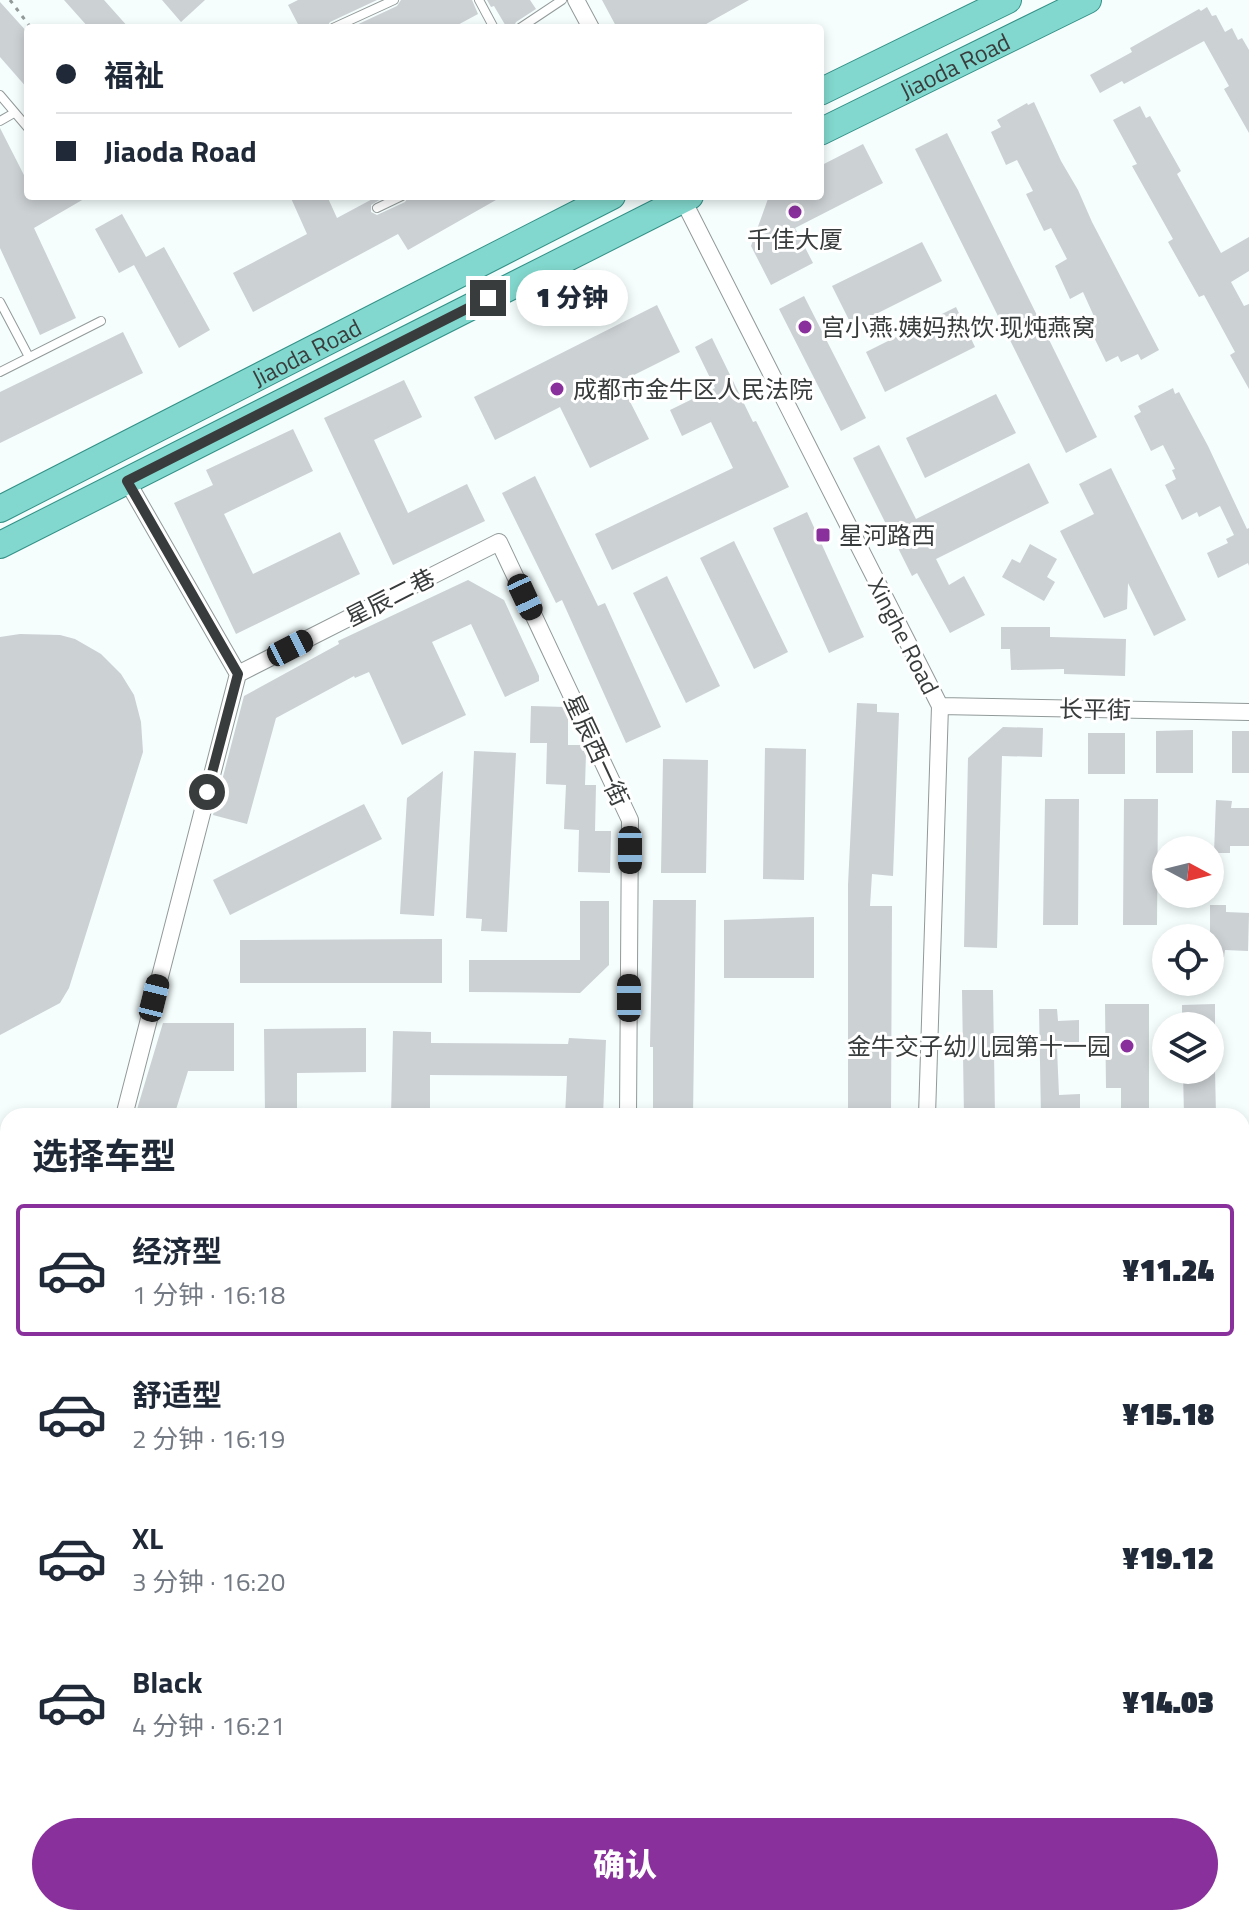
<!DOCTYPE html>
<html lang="zh">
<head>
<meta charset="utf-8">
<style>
  body { margin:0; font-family:"Titillium Web","Noto Sans SC",sans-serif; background:#f6f6f7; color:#1f2937; height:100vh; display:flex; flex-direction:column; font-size:30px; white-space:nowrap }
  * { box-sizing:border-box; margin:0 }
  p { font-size:26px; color:#747a83 }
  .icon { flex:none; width:44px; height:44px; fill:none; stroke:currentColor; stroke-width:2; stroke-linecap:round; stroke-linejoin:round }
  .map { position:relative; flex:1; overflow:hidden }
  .panel { position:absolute; left:0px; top:1108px; width:1250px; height:818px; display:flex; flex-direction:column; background:#fff; border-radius:24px 24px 0 0; box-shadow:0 4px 12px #0003 }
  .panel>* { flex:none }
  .hud { position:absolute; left:24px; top:24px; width:800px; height:176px; border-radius:8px; box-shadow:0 4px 12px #0003; display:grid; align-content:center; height:176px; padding:0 32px; background:#fff }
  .needle { width:52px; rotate:97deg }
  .buttons { position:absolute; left:1152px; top:836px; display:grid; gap:16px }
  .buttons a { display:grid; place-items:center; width:72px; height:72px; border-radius:50%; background:#fff; box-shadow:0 4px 12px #0003; font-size:40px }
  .end { position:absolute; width:36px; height:36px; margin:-18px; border:10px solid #393c3c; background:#fff; box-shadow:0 0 0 4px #fff }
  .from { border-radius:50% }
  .bubble { position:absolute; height:56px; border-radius:28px; background:#fff; box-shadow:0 4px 12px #0003; font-size:26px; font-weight:800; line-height:56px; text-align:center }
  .car { position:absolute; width:24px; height:48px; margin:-24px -12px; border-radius:10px; box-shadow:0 0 6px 2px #0007; background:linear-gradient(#222 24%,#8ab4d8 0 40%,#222 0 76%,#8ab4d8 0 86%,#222 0) }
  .hud b { display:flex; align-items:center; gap:28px; height:76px; font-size:30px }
  .hud b+b { border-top:2px solid #e0e1e3 }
  .hud i { width:20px; height:20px; background:#1f2937 }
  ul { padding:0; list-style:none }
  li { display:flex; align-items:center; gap:24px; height:132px; margin:0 16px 12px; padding:0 16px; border:4px solid transparent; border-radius:8px }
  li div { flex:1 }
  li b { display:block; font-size:30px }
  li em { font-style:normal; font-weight:800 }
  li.on { border-color:#89309c }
  li>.icon { width:72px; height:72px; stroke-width:1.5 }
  h2 { padding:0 32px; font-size:36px; line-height:96px }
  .primary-button { display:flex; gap:16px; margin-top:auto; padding:16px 32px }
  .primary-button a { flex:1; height:92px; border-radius:48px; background:#89309c; color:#fff; font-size:32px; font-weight:800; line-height:92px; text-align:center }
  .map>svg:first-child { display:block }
  .green { fill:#b8ebcf }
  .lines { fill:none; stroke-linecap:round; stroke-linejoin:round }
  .canal { stroke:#7fb4f0; stroke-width:18 }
  .building { fill:#ccd1d4 }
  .service-casing { stroke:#929999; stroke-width:10 }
  .minor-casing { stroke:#929999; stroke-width:18 }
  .primary-casing { stroke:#329086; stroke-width:28 }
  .path { stroke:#939999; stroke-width:3; stroke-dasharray:4 6; stroke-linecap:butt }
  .service { stroke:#fff; stroke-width:8 }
  .minor { stroke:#fff; stroke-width:16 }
  .primary { stroke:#82d8ce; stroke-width:26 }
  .route { stroke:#393c3c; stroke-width:10 }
  .poi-dot { fill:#89309c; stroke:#fff; stroke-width:3 }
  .labels { text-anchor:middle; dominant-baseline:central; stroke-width:6; stroke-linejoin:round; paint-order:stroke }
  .street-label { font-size:24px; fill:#393c3c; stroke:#fff }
  .poi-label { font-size:24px; fill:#393c3c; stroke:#fff; text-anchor:start }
</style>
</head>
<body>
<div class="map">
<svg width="1249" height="1925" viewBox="0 0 1249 1925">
  <rect width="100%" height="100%" fill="#f5fdfd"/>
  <!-- green -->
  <path class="green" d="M578,1918h70l-16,7h-51z"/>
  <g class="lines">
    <!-- canal -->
    <path class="canal" d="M1242,1440l7,-5"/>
  </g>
  <!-- building -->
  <path class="building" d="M64,0h40l25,28h-40z
    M162,0h43l-24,22z
    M298,0h79l-47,22 -4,6h-26l-12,-23z
    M401,0h71l6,14 -26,14h-102l47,-22z
    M487,0h43l6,9 -20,13 -3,6h-6l-13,-22 -3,1z
    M602,0h147l-50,28h-82z
    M0,2l28,31v56l-28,-32z
    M1207,7l5,9 4,-1 9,17 7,-4 6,12 4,-2 7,12v83l-25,-44 5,-3 -25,-45 -80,43 -2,-3 -22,12 -10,-18 42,-23 -2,-4 69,-39 2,2z
    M1034,102l27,59 17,29 14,32 67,128 -18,10 -3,-6 -17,8 -3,-6 -12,6 -17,-35 8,-4 -14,-31 -13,7 -15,-33 12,-7 -16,-31 -7,3 -18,-37 7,-3 -16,-31 -11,5 -15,-33 10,-5 -4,-7 30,-17 1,2z
    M1140,106l6,12 4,-2 31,55 -4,3 44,79 28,-16v34l-18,11 13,24 5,-2v85l-19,-34 5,-3 -31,-57 -5,2 -31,-55 5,-3 -41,-73 5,-2 -24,-44z
    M0,128l28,55v13h61l-55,32 42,90 -36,17 -40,-87z
    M947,133l150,304 -31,16 -151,-304z
    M863,144l20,39 -88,45 18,35 -42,22 -20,-39 18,-50h51v-30z
    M290,196h37l10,22 41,-22h8l-15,9v7l6,3 28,-13 4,-6h94l-95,54 -10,-16 -145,78 -20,-39 74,-39z
    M122,214l24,43 18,-10 46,83 -31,18 -45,-83 -15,8 -24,-44z
    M922,242l20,39 -90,45 -20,-40z
    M804,296l62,122 -25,13 -62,-122z
    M657,305l23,47 -60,30 29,57 -59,29 -30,-61 -65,33 -21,-43z
    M956,307l19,40 -90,45 -19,-40z
    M123,332l20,41 -143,70v-51z
    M712,338l41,84 3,-1 33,66 -177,83 -17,-36 138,-66 -22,-46 -29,14 -12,-26 45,-22 -20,-41z
    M404,380l18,37 -48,23 34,73 59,-29 18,37 -92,44 -69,-147z
    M1173,388l2,6 4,-2 29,54 39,83 2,-1v38l-1,-3 -30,15 -11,-25 21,-10 -2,-4 8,-4 -14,-29 -21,11 -2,-5 -15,8 -17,-35 11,-6 -4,-9 3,-1 -12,-24 -12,6 -17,-35 7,-4 -3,-6z
    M996,394l20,39 -91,45 -19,-40z
    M293,429l20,42 -89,43 29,60 87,-42 20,42 -124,60 -62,-131 39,-18 -7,-15z
    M879,445l37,74 113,-56 20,40 -113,56 13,26 15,-9 21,39 -35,18 -33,-60 -5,3 -59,-118z
    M1111,468l75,152 -32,16 -26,-53 -1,26 -23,9 -44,-87 34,-17 -15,-30z
    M535,476l63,130 7,-3 56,124 -35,16 -64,-143 -6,3 -54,-110z
    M807,512l57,125 -35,16 -56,-125z
    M734,541l54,111 -34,17 -54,-111z
    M1030,544l27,15 -10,18 8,5 -11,19 -42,-24 10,-18 8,4z
    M667,576l53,110 -34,17 -53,-110z
    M468,580l36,20 35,76v5l-34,16 -34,-73 -39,18 34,73 -64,30 -33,-73 -14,6 -1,-2 -78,42 -29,106 -34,-9 31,-119 95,-52 -1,-3z
    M1001,627h49v10l76,2 -1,37 -61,-2v-5l-53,1 -1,-21h-9z
    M20,634l40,1 15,4 26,15 20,20 13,21 7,27 2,30 -74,236 -9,15 -60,32v-398z
    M857,703l20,1v8l22,1 -6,163 -21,-2 -2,32h22l-1,210h-43v-231z
    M531,706l34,1 3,8v30h14l4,8 -1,32h11l-1,46h16l-1,42 -32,-1 1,-42 -15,-1 2,-44 -20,-1 1,-41h-17z
    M1003,727l40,1 -1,29 -40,-1 -5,192 -33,-1 4,-189z
    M1193,730v43h-37v-42z
    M1232,731h17v42h-17z
    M1088,733h37v41h-37z
    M765,748l41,1 -2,131 -41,-1z
    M474,751l42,2 -9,179 -26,-1 1,-12 -16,-1z
    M663,759l45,1 -2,113h-45z
    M443,771l-9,145 -34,-2 7,-116z
    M1045,799h34l-1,126h-35z
    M1124,799h34l-1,126h-34z
    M1216,800l16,1 -1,7h18v38h-19v7h-16z
    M364,804l18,35 -152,76 -17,-35z
    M653,900h43l-3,216h-40v-69h-3z
    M580,901h29v64l-29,28 -111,-1v-32h111z
    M1210,905h16v7l23,1 -1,38 -23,-1 -1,7h-14z
    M814,917v61h-90v-58z
    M442,939v44h-202v-43z
    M962,990h31l2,126h-31z
    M1105,1004h44v109h-28v-25h-15z
    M1215,1004v22h-33v-21z
    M1039,1009h18l1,12 21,-1v29h-22l2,46 21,-1v22h-39z
    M163,1023h71v48h-46l-14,45h-39z
    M366,1028v44l-69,1v40h-32l-1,-84z
    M393,1031l38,1v11l137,1 1,-6 37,2 -3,76h-38l2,-40 -137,-1v41h-39z
    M1183,1070h32l1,46h-32z"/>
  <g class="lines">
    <defs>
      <path id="service" d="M479,0l15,28
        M333,28l61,-28
        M520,28l42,-28
        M0,95l28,33
        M0,121l14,-8
        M377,208l25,-12
        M0,302l29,55
        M0,372l101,-51"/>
      <path id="minor" d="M576,0l15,28
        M681,196l259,510 -13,410
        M238,674l261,-132 131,278 -2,296
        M940,706l309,6
        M124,1116l114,-442 -111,-193
        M0,1212l8,1
        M1242,1243h7
        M1242,1373l7,-2
        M0,1486l8,1
        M0,1897h8
        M46,1918l3,7
        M162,1918l4,4 24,3
        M490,1918v7
        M917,1918v7
        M358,1925l10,-7"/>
      <g id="primary">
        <path d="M820,92l188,-92"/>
        <path id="s1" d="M820,132l268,-132"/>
        <path id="s2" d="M0,509l612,-313"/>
        <path d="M0,545l690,-349"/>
      </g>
    </defs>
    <!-- service casing -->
    <use href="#service" class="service-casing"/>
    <!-- minor casing -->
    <use href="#minor" class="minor-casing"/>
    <!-- primary casing -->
    <use href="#primary" class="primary-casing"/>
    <!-- path -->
    <path class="path" d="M10,0l21,28"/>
    <!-- service -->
    <use href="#service" class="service"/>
    <!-- minor -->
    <use href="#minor" class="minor"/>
    <!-- primary -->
    <use href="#primary" class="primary"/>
  </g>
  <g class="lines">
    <!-- route -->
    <path class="route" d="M207,792l31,-118 -111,-193 361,-183"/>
  </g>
  <!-- markers -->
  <g class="poi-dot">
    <circle cx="795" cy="212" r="8"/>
    <circle cx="805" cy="327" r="8"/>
    <circle cx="557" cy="389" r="8"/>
    <rect x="815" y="527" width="16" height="16" rx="4"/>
    <circle cx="1127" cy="1046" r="8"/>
  </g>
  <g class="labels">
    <!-- street labels -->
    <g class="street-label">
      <text stroke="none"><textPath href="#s1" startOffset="150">Jiaoda Road</textPath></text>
      <text stroke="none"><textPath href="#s2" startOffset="344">Jiaoda Road</textPath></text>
      <text transform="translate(390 597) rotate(-27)">星辰二巷</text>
      <text transform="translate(904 636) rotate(63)">Xinghe Road</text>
      <text transform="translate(1095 709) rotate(1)">长平街</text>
      <text transform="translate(597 750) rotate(65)">星辰西一街</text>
    </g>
    <!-- poi labels -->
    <g class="poi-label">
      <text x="795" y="239" text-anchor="middle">千佳大厦</text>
      <text x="821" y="327">宫小燕·姨妈热饮·现炖燕窝</text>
      <text x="573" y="389">成都市金牛区人民法院</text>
      <text x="839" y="535">星河路西</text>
      <text x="1111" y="1046" text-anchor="end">金牛交子幼儿园第十一园</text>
    </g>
  </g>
</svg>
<div class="buttons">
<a><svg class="needle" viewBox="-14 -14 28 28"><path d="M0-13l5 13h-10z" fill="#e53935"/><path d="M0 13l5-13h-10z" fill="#747a83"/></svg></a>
<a><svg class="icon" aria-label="locate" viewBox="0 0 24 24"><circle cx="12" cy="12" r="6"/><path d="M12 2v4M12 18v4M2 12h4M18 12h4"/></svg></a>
<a><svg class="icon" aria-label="layers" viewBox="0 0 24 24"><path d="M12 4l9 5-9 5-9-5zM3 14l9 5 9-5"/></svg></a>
</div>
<i class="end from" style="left:207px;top:792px"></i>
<i class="end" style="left:488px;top:298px"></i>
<div class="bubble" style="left:516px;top:270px;width:112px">1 分钟</div>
<i class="car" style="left:525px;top:597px;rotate:155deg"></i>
<i class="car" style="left:290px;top:648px;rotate:63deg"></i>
<i class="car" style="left:630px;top:850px;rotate:180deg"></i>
<i class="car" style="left:154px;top:998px;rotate:14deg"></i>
<i class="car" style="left:629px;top:998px;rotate:0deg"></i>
<div class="hud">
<b><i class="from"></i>福祉</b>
<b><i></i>Jiaoda Road</b>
</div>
<section class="panel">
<h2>选择车型</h2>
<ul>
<li class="on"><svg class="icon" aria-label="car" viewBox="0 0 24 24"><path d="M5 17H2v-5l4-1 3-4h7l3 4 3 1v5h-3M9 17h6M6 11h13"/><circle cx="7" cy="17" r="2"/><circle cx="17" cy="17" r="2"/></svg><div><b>经济型</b><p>1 分钟 · 16:18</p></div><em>¥11.24</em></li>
<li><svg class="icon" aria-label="car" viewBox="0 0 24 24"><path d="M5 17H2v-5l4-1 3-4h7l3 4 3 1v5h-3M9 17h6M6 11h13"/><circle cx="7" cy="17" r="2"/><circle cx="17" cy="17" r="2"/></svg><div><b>舒适型</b><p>2 分钟 · 16:19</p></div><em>¥15.18</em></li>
<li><svg class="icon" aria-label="car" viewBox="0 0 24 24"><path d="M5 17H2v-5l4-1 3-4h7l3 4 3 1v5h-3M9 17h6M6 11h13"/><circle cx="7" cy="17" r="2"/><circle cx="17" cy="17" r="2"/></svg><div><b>XL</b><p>3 分钟 · 16:20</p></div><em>¥19.12</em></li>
<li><svg class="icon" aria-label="car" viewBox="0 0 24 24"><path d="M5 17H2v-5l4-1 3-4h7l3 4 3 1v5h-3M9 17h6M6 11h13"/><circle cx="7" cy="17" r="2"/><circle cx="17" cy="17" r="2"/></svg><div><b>Black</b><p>4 分钟 · 16:21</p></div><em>¥14.03</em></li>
</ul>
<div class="primary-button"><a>确认</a></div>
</section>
</div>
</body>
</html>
